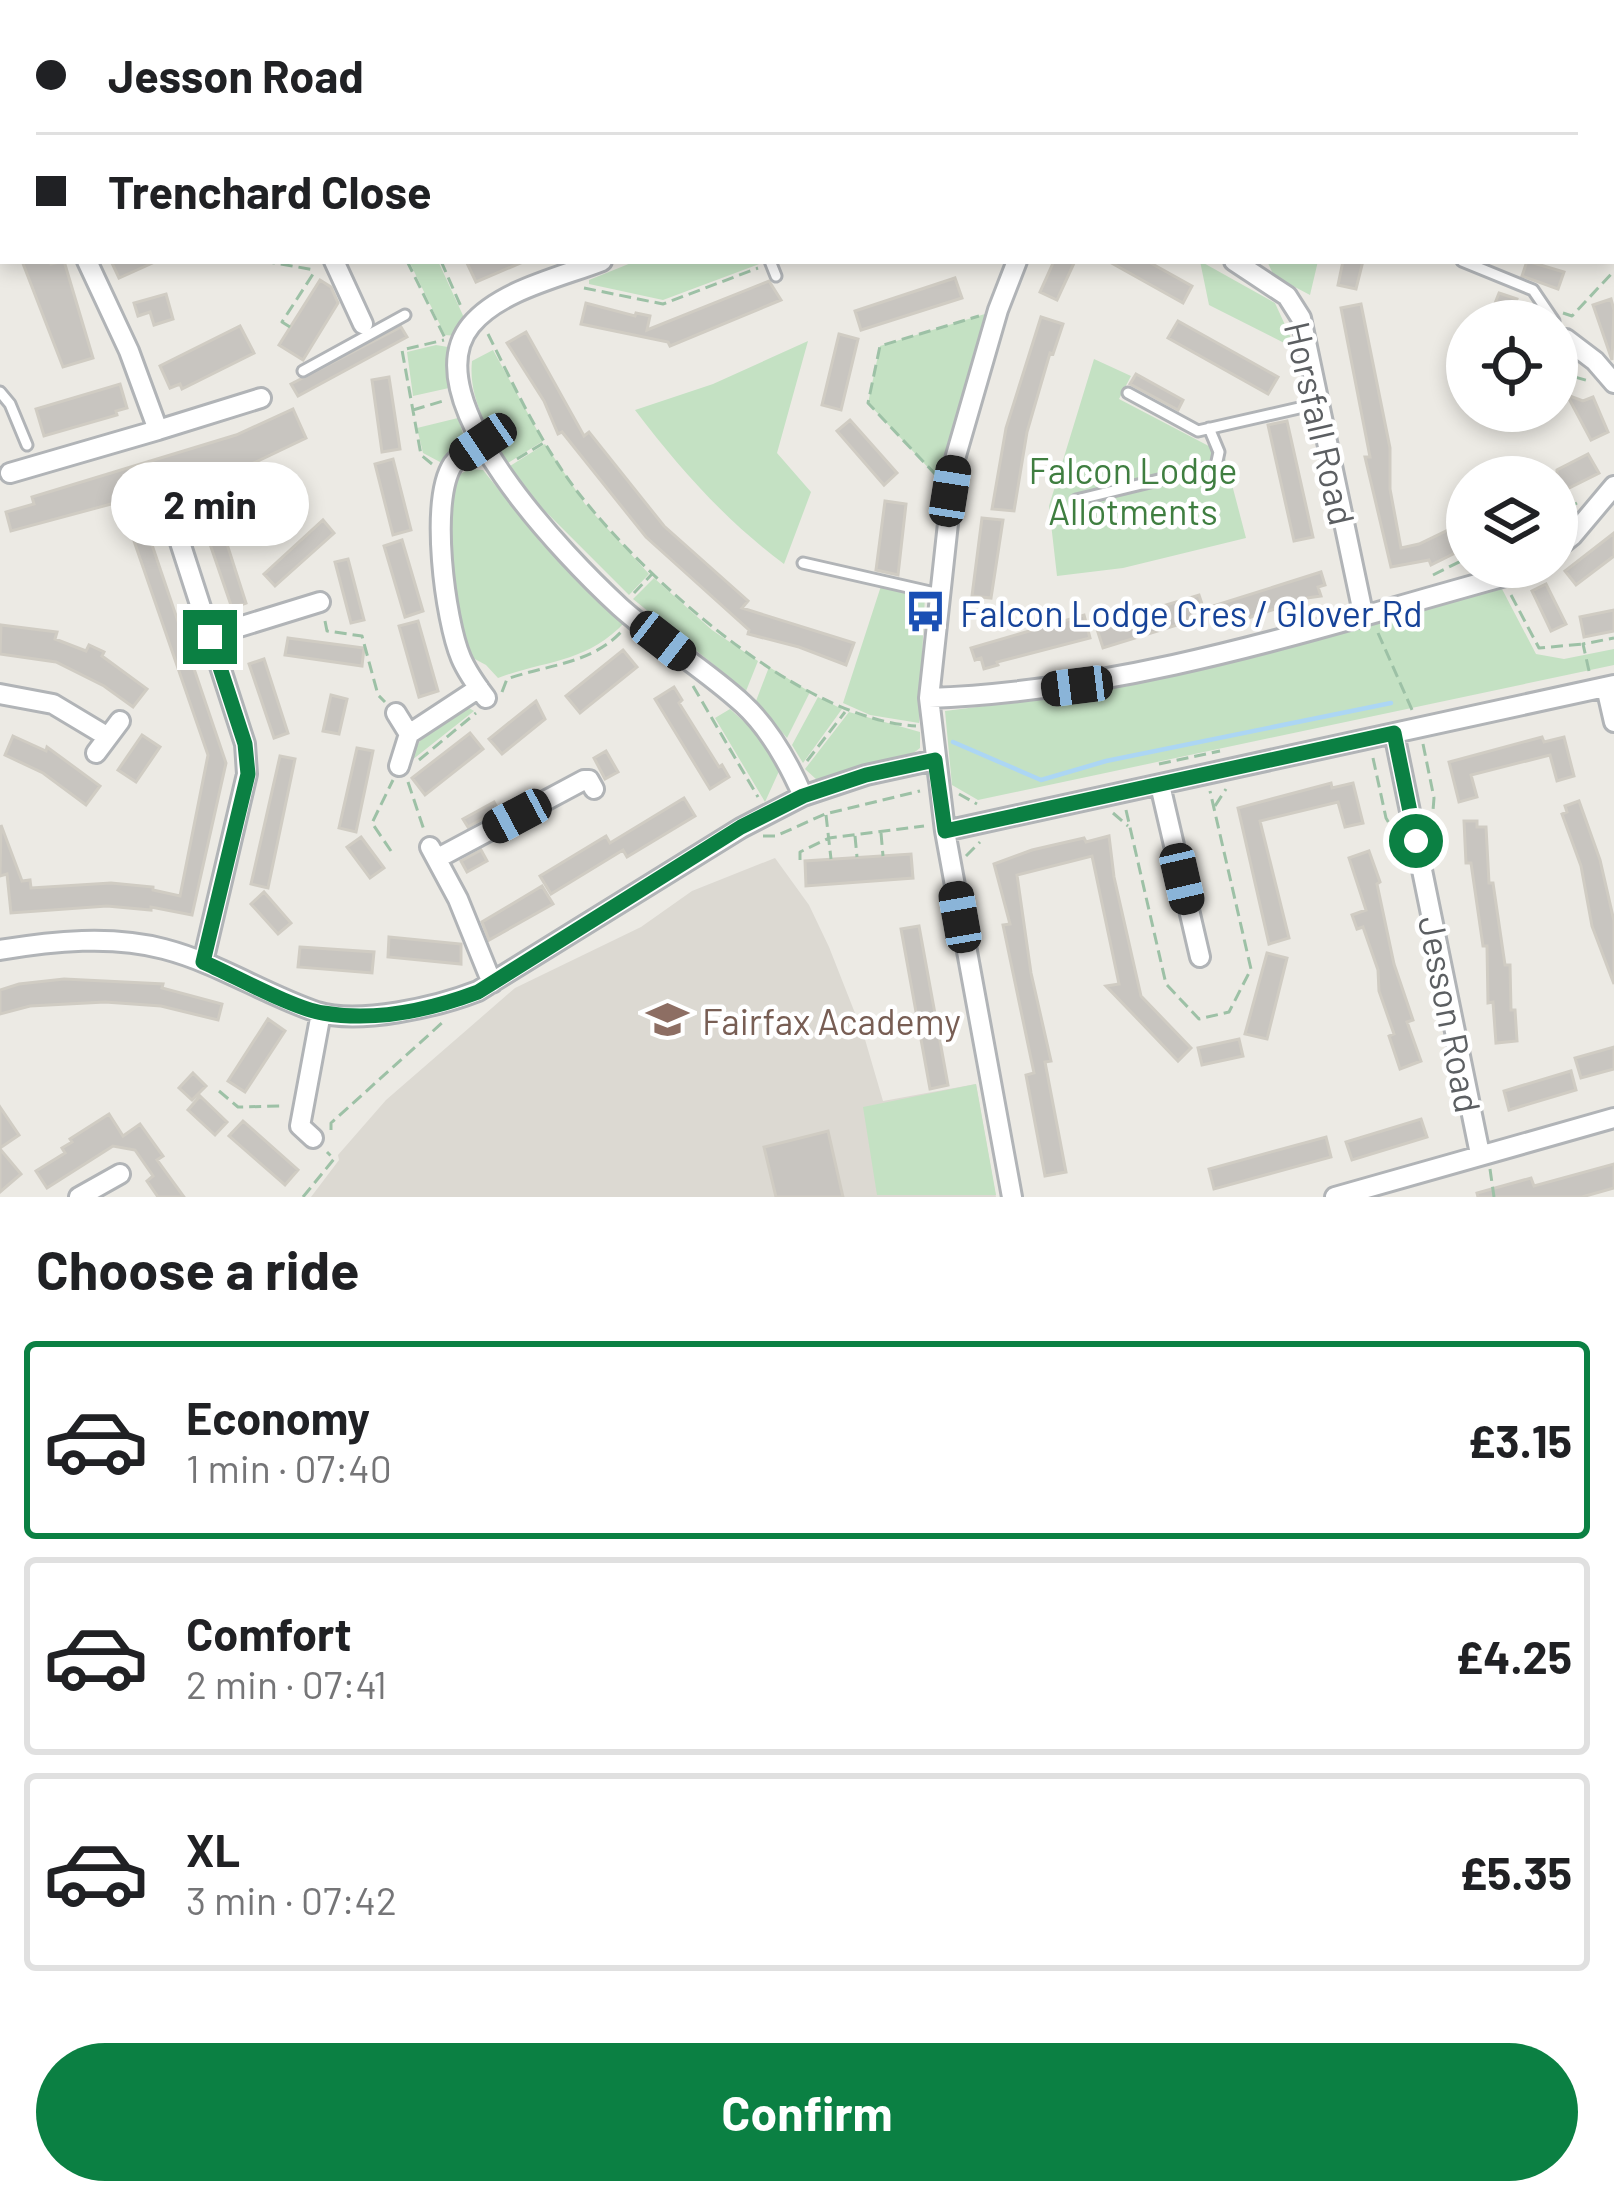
<!DOCTYPE html>
<html lang="en">
<head>
<meta charset="utf-8">
<style>
  body { margin:0; font-family:Barlow,sans-serif; background:#f2f2f2; color:#202124; height:100vh; display:flex; flex-direction:column; font-size:45px; white-space:nowrap }
  * { box-sizing:border-box; margin:0 }
  p { font-size:39px; color:#757577 }
  .icon { flex:none; width:66px; height:66px; fill:none; stroke:currentColor; stroke-width:2; stroke-linecap:round; stroke-linejoin:round }
  .map { position:relative; height:1197px; overflow:hidden }
  .sheet { display:flex; flex-direction:column; background:#fff; flex:1 }
  .sheet>* { flex:none }
  .hud { position:absolute; left:0px; top:0px; width:1614px; height:264px; box-shadow:0 6px 18px #0003; display:grid; align-content:center; height:264px; padding:0 36px; background:#fff }
  .buttons { position:absolute; left:1446px; top:300px; display:grid; gap:24px }
  .buttons a { display:grid; place-items:center; width:132px; height:132px; border-radius:50%; background:#fff; box-shadow:0 6px 18px #0003; font-size:60px }
  .end { position:absolute; width:54px; height:54px; margin:-27px; border:15px solid #0b8043; background:#fff; box-shadow:0 0 0 6px #fff }
  .from { border-radius:50% }
  .bubble { position:absolute; height:84px; border-radius:42px; background:#fff; box-shadow:0 6px 18px #0003; font-size:39px; font-weight:700; line-height:84px; text-align:center }
  .car { position:absolute; width:36px; height:72px; margin:-36px -18px; border-radius:15px; box-shadow:0 0 9px 3px #0007; background:linear-gradient(#222 24%,#8ab4d8 0 40%,#222 0 76%,#8ab4d8 0 86%,#222 0) }
  .hud b { display:flex; align-items:center; gap:42px; height:114px; font-size:45px }
  .hud b+b { border-top:3px solid #e0e0e0 }
  .hud i { width:30px; height:30px; background:#202124 }
  ul { padding:0; list-style:none }
  li { display:flex; align-items:center; gap:36px; height:198px; margin:0 24px 18px; padding:0 12px; border:6px solid #e0e0e0; border-radius:12px }
  li div { flex:1 }
  li b { display:block; font-size:45px }
  li em { font-style:normal; font-weight:700 }
  li.selected { border-color:#0b8043 }
  li>.icon { width:108px; height:108px; stroke-width:1.5 }
  h2 { padding:0 36px; font-size:54px; line-height:144px }
  .button { display:flex; gap:24px; margin-top:auto; padding:24px 36px }
  .button a { flex:1; height:138px; border-radius:72px; background:#0b8043; color:#fff; font-size:48px; font-weight:700; line-height:138px; text-align:center }
  .map>svg:first-child { display:block }
  .education { fill:#dcd9d2 }
  .green { fill:#c4e1c3 }
  .lines { fill:none; stroke-linecap:round; stroke-linejoin:round }
  .stream { stroke:#acd6f4; stroke-width:4.5 }
  .building { fill:#c8c5c0; stroke:#d0ccc3; stroke-width:3 }
  .lane-casing { stroke:#b1b4b7; stroke-width:15 }
  .street-casing { stroke:#b1b4b7; stroke-width:24 }
  .path { stroke:#9dc1a6; stroke-width:3; stroke-dasharray:12 6; stroke-linecap:butt }
  .lane { stroke:#fff; stroke-width:9 }
  .street { stroke:#fff; stroke-width:18 }
  .route { stroke:#0b8043; stroke-width:15 }
  .labels { text-anchor:middle; dominant-baseline:central; stroke-width:9; stroke-linejoin:round; paint-order:stroke }
  .street-label { font-size:36px; fill:#5c5f62; stroke:#fff }
  .park-label { font-size:36px; fill:#3f7e40; stroke:#fff }
  .transit-label { font-size:36px; fill:#164399; stroke:#fff; text-anchor:start }
  .education-label { font-size:36px; fill:#785e54; stroke:#fff; text-anchor:start }
</style>
</head>
<body>
<div class="map">
<svg width="1614" height="1197" viewBox="0 0 1614 1197">
  <rect width="100%" height="100%" fill="#eceae4"/>
  <!-- education -->
  <path class="education" d="M775,858l34,47 20,42 35,89 19,65 93,-17 20,113h-685l28,-37 -1,-5 48,-55 129,-112 126,-61 51,-36z"/>
  <!-- green -->
  <path class="green" d="M409,261h29l28,61 -9,14 -12,-1z
    M636,261h128l1,1 -102,38 -74,-16v-4z
    M1200,261l75,42 21,46 -87,-44z
    M1267,261h51l-8,34 -36,-19z
    M998,310l-48,181 -82,-88 12,-57z
    M808,341l-31,112 34,39 -27,72c-59,-44 -104,-95 -149,-154l78,-26z
    M436,345l12,2 1,41 -36,8 -6,-44z
    M493,350l50,91 -35,22c-19,-30 -40,-65 -36,-102z
    M1094,359l37,17 -12,23 105,55 22,84 -123,30 -66,8 -8,-70z
    M458,418l6,19 -5,11 -19,14 -17,-9 -6,-25z
    M545,444l40,60 64,70 -20,21 -90,-90 -29,-39z
    M470,469l13,1 59,74 83,78c-38,41 -79,38 -127,56l-12,-13 -15,-8c-21,-39 -30,-143 -11,-183z
    M654,578l58,52 46,31 -12,30 -113,-92z
    M881,586l44,9 -6,128 -49,-8 -27,-12z
    M1502,589l34,65 28,5 50,-10v16l-636,135 -26,-15 -7,-74 126,-16 79,-16 221,-60z
    M769,667l41,25 -23,46 -31,-37z
    M818,697l24,12 -39,54 -11,-18z
    M469,708l5,3 -67,53c11,-29 34,-44 62,-56z
    M730,709l21,19 29,41 -15,33 -50,-84z
    M849,712l71,20v16l-13,10 -90,22 -12,-11z
    M976,1084l20,111h-119l-14,-88z"/>
  <g class="lines">
    <!-- stream -->
    <path class="stream" d="M953,742l88,38 65,-19 285,-58"/>
  </g>
  <!-- building -->
  <path class="building" d="M22,261h28l1,3 13,-3 29,97 -30,9z
    M111,261h46l-38,17z
    M466,261h59l-49,21z
    M1054,261h21l-18,39 -17,-8z
    M1108,261h39l45,25 -9,17z
    M1343,261h20l-7,28 -18,-4z
    M1527,261l37,11 -6,17 -36,-13z
    M955,278l7,20 -101,32 -6,-19z
    M320,280l11,7 7,16 -35,57 -24,-15z
    M769,281l12,19 -111,46 -2,-4 -87,-18 5,-21 49,13 1,-3 14,3 -3,14z
    M1499,293l18,6 -7,22h-17l3,-9 -4,-1z
    M166,294l7,25 -19,6 -4,-13 -12,4 -4,-13z
    M1611,299l3,11 -2,50 -19,-55z
    M1361,304l29,144v41l11,59 18,-4 48,-23v26l-36,18 -2,-5 -38,7 -26,-110h5l-29,-149z
    M1041,317l22,7 -10,30 -3,-1 -23,79 -13,79 -22,-2 14,-81z
    M1178,321l100,56 -10,17 -100,-56z
    M240,326l14,27 -72,36 -2,-5 -10,4 -10,-22z
    M401,327l6,10 -109,59 -7,-12z
    M526,332l58,104 5,-4 75,94 84,75 -6,7 112,35 -8,22 -47,-18 -51,-13 1,-4 -103,-93 -84,-105 -4,2 -14,-33 -37,-58z
    M839,334l19,5 -17,71 -19,-5z
    M1136,374l47,26 -5,10 -48,-26z
    M389,377l11,72 -18,3 -10,-72z
    M120,384l7,24 -11,3 1,4 -73,21 -8,-27z
    M1567,395l16,6 10,-4 15,35 -17,8z
    M293,409l13,29 -65,31 -230,62 -5,-19 28,-8 -2,-7 204,-62z
    M850,420l47,53 -13,12 -47,-54z
    M1287,421l26,116 -19,4 -26,-116z
    M1588,454l11,19 -42,21v-24z
    M393,459l18,71 -18,5 -18,-71z
    M885,501l21,3 -8,71 -22,-5z
    M217,513l29,90 -14,5 -31,-90z
    M982,518l21,2 -12,78 -19,-2z
    M323,520l11,13 -59,53 -11,-12z
    M1614,533v23l-38,29 -11,-14z
    M149,536l77,227 -34,152 -41,-8v3l-44,-4 -96,7 -4,-39 -7,2 1,-51 21,56 8,-1 1,8 80,-5 42,4v3l27,6 28,-141 -74,-214z
    M402,540l21,71 -18,6 -21,-71z
    M348,559l16,61 -13,3 -16,-61z
    M1321,572l4,13 -7,2 3,9 -14,2 -85,29 -3,-9 -6,2 -3,-13z
    M1546,584l20,40 -15,7 -19,-40z
    M1199,595l7,21 -103,32 -7,-22z
    M1614,610v21l-30,6 -4,-20z
    M1084,615l6,23 -93,24 1,3 -14,4 -3,-11 -6,2 -4,-12z
    M418,621l20,70 -19,6 -20,-71z
    M1,625l56,7 -2,7 31,12 3,-6 15,7 -2,4 45,33 -14,18 -29,-21 -48,-24 -56,-8z
    M288,638l76,10 -2,18 -77,-11z
    M623,650l14,17 -57,46 -14,-17z
    M264,659l24,74 -14,5 -25,-74z
    M674,687l8,13 -3,3 40,64 3,-2 7,12 -19,12 -55,-90z
    M331,695l16,4 -8,35 -16,-3z
    M536,701l9,18 -43,35 -13,-15z
    M470,733l13,16 -58,46 -13,-17z
    M142,735l18,12 -24,35 -18,-12z
    M13,736l33,15 1,-4 53,39 -14,19 -43,-32 -38,-18z
    M1542,737l2,5 20,-5 10,39 -17,5 -7,-26 -79,20 6,22 -18,5 -10,-40z
    M357,748l16,3 -17,81 -17,-4z
    M606,751l12,21 -13,7 -11,-21z
    M280,756l15,3 -27,129 -17,-4z
    M1331,783l1,5 21,-5 10,40 -18,4 -7,-25 -78,19 29,117 -20,6 -31,-136z
    M684,798l11,18 -68,41 -4,-7 -72,44 -11,-18 66,-40 4,7z
    M1579,801l21,59 14,61v63l-22,-58 -11,-60 -19,-52 5,-2 -2,-6z
    M494,802l4,8 -30,17 -5,-8z
    M1464,821h13v6h9l3,56h4l12,82h5l1,45h4l2,31 -21,2 -3,-41 -5,1 -1,-57h-4l-12,-83h-5z
    M1109,836l5,41 27,119 50,52 -13,13 -72,-75 13,-2 -27,-128 -75,19 14,98 20,88 -6,1 21,110 -21,4 -19,-101 8,-2 -31,-148 7,-1 -16,-60 38,-14 52,-12 2,4z
    M361,837l23,31 -14,10 -23,-31z
    M481,850l6,11 -20,11 -6,-11z
    M1369,851l11,31 -3,2 17,80 19,56 -6,2 14,39 -21,8 -11,-33 5,-2 -15,-43 -1,-21 -15,-43 -6,2 -5,-14 14,-5 -17,-52z
    M911,854l2,24 -107,8 -1,-25z
    M542,886l11,18 -64,36 -7,-18z
    M264,892l27,31 -13,11 -27,-30z
    M919,926l29,159 -18,4 -29,-160z
    M389,937l72,7v20l-73,-7z
    M300,947l74,5 -2,21 -74,-6z
    M1267,953l20,5 -20,81 -22,-5z
    M64,979l99,5 -1,4 60,16 -4,16 -57,-14 -56,-4 -75,4 -30,8v-24l19,-6z
    M268,1019l17,12 -40,61 -17,-11z
    M1239,1039l4,17 -41,9 -4,-17z
    M1614,1047v22l-33,9 -6,-20z
    M1571,1071l5,19 -67,20 -5,-19z
    M193,1073l13,13 -14,14 -13,-12z
    M200,1096l27,26 -12,13 -27,-25z
    M0,1107l19,28 -19,13z
    M109,1114l14,22 17,-12 23,32 -6,4 27,37h-26l-11,-16 6,-5 -18,-26 -22,-4 -66,42 -11,-17 29,-18 -3,-5 10,-6 -2,-3z
    M1421,1119l6,18 -75,23 -6,-18z
    M243,1121l55,49 -13,15 -56,-49z
    M828,1131l15,66h-67l-12,-50z
    M1326,1137l5,20 -117,32 -5,-20z
    M0,1149l21,25 -21,18z
    M1614,1164v24l-32,9h-104l-1,-4 54,-15 3,8z"/>
  <g class="lines">
    <defs>
      <path id="lane" d="M770,261l6,15
        M1462,261l71,29 21,31
        M303,371l102,-56
        M0,392l10,12 17,41
        M1128,393l70,38 123,-28
        M1076,500l140,-34 3,-14 -10,-24
        M803,563l136,31"/>
      <path id="street" d="M117,0l8,3
        M1523,0l2,3
        M159,3l10,-3
        M270,3l4,-3
        M678,3l5,-3
        M1172,3l2,-3
        M1611,107l3,3
        M0,226l3,-1
        M87,261l42,90 29,79 103,-32
        M334,261l29,63
        M602,261c-41,16 -102,29 -131,64 -61,74 98,235 149,282 39,35 85,62 123,97 26,24 46,60 60,92
        M1234,261l53,35 14,22 62,295
        M1566,339l29,22 19,22
        M483,442c-9,7 -24,13 -30,22 -24,36 -8,156 8,194 6,14 16,28 25,40
        M10,473l148,-43
        M176,530l69,214 2,30 -44,188
        M1557,548l15,-12 42,-50
        M210,636l110,-34
        M1606,687l8,35
        M0,694l53,10 55,33
        M929,698c198,-7 384,-69 573,-121l22,-10
        M396,713l13,21 -10,32
        M1394,733l86,421
        M409,734l70,-46
        M96,753l24,-32
        M1160,785l40,172
        M945,831l669,-146
        M430,847l28,52 34,84
        M438,858l146,-78h5l5,9
        M0,950c53,-9 112,-15 164,-1 54,14 100,45 153,63 42,13 120,-5 161,-21l263,-163 62,-32 63,-21 69,-15
        M313,1138l-13,-12 21,-113
        M79,1197l41,-23
        M1012,1197l-67,-366 -16,-133 26,-239 43,-149 19,-49
        M1335,1197l279,-79"/>
    </defs>
    <!-- lane casing -->
    <use href="#lane" class="lane-casing"/>
    <!-- street casing -->
    <use href="#street" class="street-casing"/>
    <!-- path -->
    <path class="path" d="M263,261l52,9
      M407,261l39,79
      M441,261l21,48
      M584,288l79,16 95,-36
      M1563,313l9,3 42,-45
      M290,327l-8,-5 33,-51
      M488,334c27,54 55,114 92,161 70,88 220,224 336,231
      M1557,372l32,9
      M413,410l30,-9
      M517,459l28,-17
      M432,464l-11,-9 -19,-105 42,-10
      M936,475l-68,-72 12,-57 99,-30
      M1557,513l20,-10
      M1433,575l34,-17
      M634,593l18,-19
      M1511,595l28,53 44,-4
      M325,621l2,10 35,5 16,59 7,7
      M1378,633l35,79
      M1589,671l-6,-27 31,-6
      M693,686l65,111
      M502,692l5,-13c39,-14 84,-15 114,-47
      M1423,744l11,54 -2,25
      M1373,758l13,60 10,17
      M419,760l57,-47
      M807,761l38,-49
      M1159,764l61,-13
      M408,782l16,48
      M959,794l18,10
      M1215,806l11,-17
      M1126,810l40,174 33,35 30,-7 22,-43 -41,-178
      M1113,813l15,13
      M826,815l5,44
      M881,833l2,23
      M763,836h13l49,-22 95,-23
      M855,836l2,21
      M391,851l-19,-28 21,-43
      M966,856l14,-14
      M800,860v-8l29,-14 95,-12
      M219,1091l19,16 46,-1
      M331,1130v-7l112,-101
      M1490,1169l4,28
      M303,1197l31,-38 -7,-7"/>
    <!-- lane -->
    <use href="#lane" class="lane"/>
    <!-- street -->
    <use href="#street" class="street"/>
  </g>
  <g class="lines">
    <!-- route -->
    <path class="route" d="M210,637l35,107 3,30 -45,188c30,13 91,47 120,51 52,9 107,-3 155,-21l263,-165 62,-31 63,-21 69,-15 10,71 449,-98 22,108"/>
  </g>
  <!-- icons -->
  <defs>
    <symbol id="bus-bare" viewBox="-9 -9 18 18"><path d="M-5-6H5V4H4V6H2V4H-2V6H-4V4H-5ZM-3.5-4V0h7V-4ZM-3.5 1.2v1.5H-2V1.2ZM2 1.2v1.5H3.5V1.2Z" fill="#1a4fb4" stroke="#fff" stroke-width="2.5" paint-order="stroke"/></symbol>
    <symbol id="school-bare" viewBox="-9 -9 18 18"><path d="M0-5L7-2L0 1L-7-2ZM-4 1L0 2.5L4 1V4Q0 6-4 4Z" fill="#8d6e63" stroke="#fff" stroke-width="2.5" paint-order="stroke"/></symbol>
  </defs>
  <g fill-rule="evenodd">
    <use href="#bus-bare" x="896" y="582" width="59" height="59"/>
    <use href="#school-bare" x="638" y="990" width="59" height="59"/>
  </g>
  <g class="labels">
    <!-- street labels -->
    <g class="street-label">
      <text transform="translate(1321 423) rotate(77)">Horsfall Road</text>
      <text transform="translate(1451 1014) rotate(79)">Jesson Road</text>
    </g>
    <!-- park labels -->
    <g class="park-label">
      <text x="1133" y="469">Falcon Lodge<tspan x="1133" dy="41">Allotments</tspan></text>
    </g>
    <!-- transit labels -->
    <g class="transit-label">
      <text x="960" y="612">Falcon Lodge Cres / Glover Rd</text>
    </g>
    <!-- education labels -->
    <g class="education-label">
      <text x="702" y="1020">Fairfax Academy</text>
    </g>
  </g>
</svg>
<div class="buttons">
<a><svg class="icon" aria-label="locate" viewBox="0 0 24 24"><circle cx="12" cy="12" r="6"/><path d="M12 2v4M12 18v4M2 12h4M18 12h4"/></svg></a>
<a><svg class="icon" aria-label="layers" viewBox="0 0 24 24"><path d="M12 4l9 5-9 5-9-5zM3 14l9 5 9-5"/></svg></a>
</div>
<i class="end from" style="left:1416px;top:841px"></i>
<i class="end" style="left:210px;top:637px"></i>
<div class="bubble" style="left:111px;top:462px;width:198px">2 min</div>
<i class="car" style="left:483px;top:442px;rotate:236deg"></i>
<i class="car" style="left:950px;top:491px;rotate:9deg"></i>
<i class="car" style="left:663px;top:641px;rotate:128deg"></i>
<i class="car" style="left:1077px;top:686px;rotate:263deg"></i>
<i class="car" style="left:517px;top:816px;rotate:242deg"></i>
<i class="car" style="left:1182px;top:879px;rotate:167deg"></i>
<i class="car" style="left:960px;top:917px;rotate:350deg"></i>
<div class="hud">
<b><i class="from"></i>Jesson Road</b>
<b><i></i>Trenchard Close</b>
</div>
</div>
<section class="sheet">
<h2>Choose a ride</h2>
<ul>
<li class="selected"><svg class="icon" aria-label="car" viewBox="0 0 24 24"><path d="M5 17H2v-5l4-1 3-4h7l3 4 3 1v5h-3M9 17h6M6 11h13"/><circle cx="7" cy="17" r="2"/><circle cx="17" cy="17" r="2"/></svg><div><b>Economy</b><p>1 min · 07:40</p></div><em>£3.15</em></li>
<li><svg class="icon" aria-label="car" viewBox="0 0 24 24"><path d="M5 17H2v-5l4-1 3-4h7l3 4 3 1v5h-3M9 17h6M6 11h13"/><circle cx="7" cy="17" r="2"/><circle cx="17" cy="17" r="2"/></svg><div><b>Comfort</b><p>2 min · 07:41</p></div><em>£4.25</em></li>
<li><svg class="icon" aria-label="car" viewBox="0 0 24 24"><path d="M5 17H2v-5l4-1 3-4h7l3 4 3 1v5h-3M9 17h6M6 11h13"/><circle cx="7" cy="17" r="2"/><circle cx="17" cy="17" r="2"/></svg><div><b>XL</b><p>3 min · 07:42</p></div><em>£5.35</em></li>
</ul>
<div class="button"><a>Confirm</a></div>
</section>
</body>
</html>
